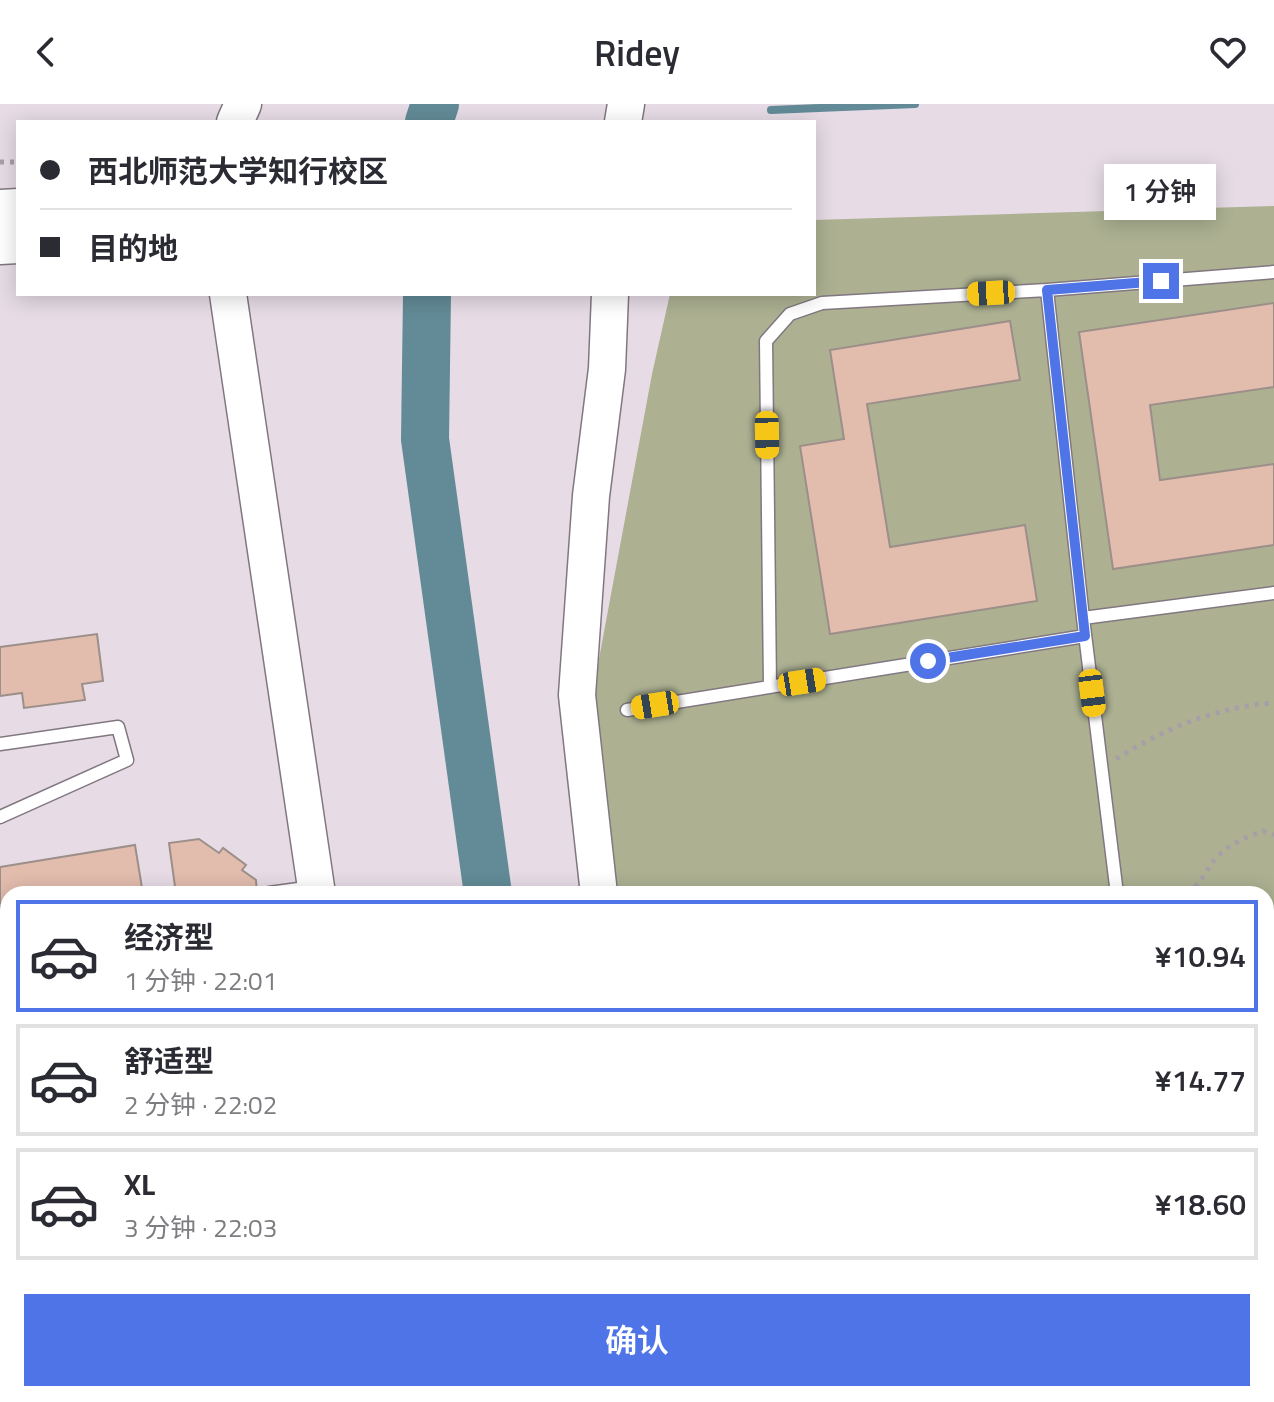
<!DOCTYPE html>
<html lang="zh">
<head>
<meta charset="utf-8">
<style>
  body { margin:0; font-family:"Titillium Web","Noto Sans SC",sans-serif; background:#f7f7f7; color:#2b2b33; height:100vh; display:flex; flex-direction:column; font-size:30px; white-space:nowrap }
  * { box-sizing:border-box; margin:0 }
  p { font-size:26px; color:#7c7c81 }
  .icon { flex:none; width:44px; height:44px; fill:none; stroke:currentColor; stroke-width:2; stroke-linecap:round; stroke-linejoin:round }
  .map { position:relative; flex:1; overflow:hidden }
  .sheet { position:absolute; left:0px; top:782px; width:1274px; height:516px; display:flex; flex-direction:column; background:#fff; border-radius:24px 24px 0 0; box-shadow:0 4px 20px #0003 }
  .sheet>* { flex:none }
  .banner { position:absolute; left:16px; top:16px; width:800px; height:176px; border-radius:0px; box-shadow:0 4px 20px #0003; display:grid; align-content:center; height:176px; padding:0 24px; background:#fff }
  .end { position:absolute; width:36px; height:36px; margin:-18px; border:10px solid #4e74e7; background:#fff; box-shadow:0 0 0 4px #fff }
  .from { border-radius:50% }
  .bubble { position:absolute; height:56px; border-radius:0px; background:#fff; box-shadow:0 4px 20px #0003; font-size:26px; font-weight:600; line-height:56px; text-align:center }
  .car { position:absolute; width:24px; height:48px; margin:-24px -12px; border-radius:10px; box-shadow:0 0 6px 2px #0007; background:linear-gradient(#f5c518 24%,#345 0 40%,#f5c518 0 76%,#345 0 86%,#f5c518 0) }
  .banner b { display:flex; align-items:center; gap:28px; height:76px; font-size:30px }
  .banner b+b { border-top:2px solid #e1e1e2 }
  .banner i { width:20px; height:20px; background:#2b2b33 }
  ul { padding:14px 0 0; list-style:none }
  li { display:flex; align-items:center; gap:24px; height:112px; margin:0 16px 12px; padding:0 8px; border:4px solid #e1e1e2; border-radius:0px }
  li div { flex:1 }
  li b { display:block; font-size:30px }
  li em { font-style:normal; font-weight:600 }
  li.current { border-color:#4e74e7 }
  li>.icon { width:72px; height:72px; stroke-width:1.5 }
  .action { display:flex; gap:16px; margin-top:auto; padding:16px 24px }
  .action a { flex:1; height:92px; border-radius:0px; background:#4e74e7; color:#fff; font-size:32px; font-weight:600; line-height:92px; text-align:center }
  header { display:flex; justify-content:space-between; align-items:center; height:104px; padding:0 24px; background:#fff; font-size:36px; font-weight:600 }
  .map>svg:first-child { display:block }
  .green { fill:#adb192 }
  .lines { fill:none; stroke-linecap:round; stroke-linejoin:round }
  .stream { stroke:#628b97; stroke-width:8 }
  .river { stroke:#628b97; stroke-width:48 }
  .building { fill:#e2bcad; stroke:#9c8f89; stroke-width:2 }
  .lane-casing { stroke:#817780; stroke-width:15 }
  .street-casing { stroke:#817780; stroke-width:29 }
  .secondary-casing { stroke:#817780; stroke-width:39 }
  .primary-casing { stroke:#817780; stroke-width:43 }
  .path { stroke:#a79ea7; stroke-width:5; stroke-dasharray:4 6; stroke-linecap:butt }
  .lane { stroke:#fff; stroke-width:12 }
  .street { stroke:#fff; stroke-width:26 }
  .secondary { stroke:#fff; stroke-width:36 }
  .primary { stroke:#fff; stroke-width:40 }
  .route { stroke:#4e74e7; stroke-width:10 }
</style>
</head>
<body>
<header><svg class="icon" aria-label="back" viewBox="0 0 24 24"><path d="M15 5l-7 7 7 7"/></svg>Ridey<svg class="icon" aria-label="heart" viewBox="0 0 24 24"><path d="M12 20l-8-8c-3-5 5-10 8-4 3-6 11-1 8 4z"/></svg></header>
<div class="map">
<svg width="1274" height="1298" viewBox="0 0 1274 1298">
  <rect width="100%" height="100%" fill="#e7dce6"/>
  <!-- green -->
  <path class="green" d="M1274,102v1196h-587l-1,-8h580v-500h-650l-23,-203 59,-317 18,-80h144v-74z"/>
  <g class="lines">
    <!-- stream -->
    <path class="stream" d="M771,6l144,-6"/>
    <!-- river -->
    <path class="river" d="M429,18l6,-18
      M427,190l-2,145 63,455
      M543,1290l1,8"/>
  </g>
  <!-- building -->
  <path class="building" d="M1274,199v84l-124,18 10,75 114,-16v81l-161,24 -34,-237z
    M1010,217l10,59 -153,24 23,143 135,-22 12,76 -207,33 -30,-188 44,-7 -14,-89z
    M97,530l6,47 -21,3 3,16 -61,8 -2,-15 -22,3v-49z
    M199,735l20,14 4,-5 23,17 -4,5 14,10 1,14h-81l-7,-51z
    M135,741l8,49h-135v25l-8,1v-53z
    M8,888v54l-8,1v-54z
    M1274,918v360l-8,-2v-357z
    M8,1018v61l-8,2v-61z
    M0,1264h6l5,34h-11z
    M43,1290h165v1l-52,7h-112z
    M990,1290l1,8h-245l-2,-7z"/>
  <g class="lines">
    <defs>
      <path id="lane" d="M1047,186l36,328 34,276
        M1083,514l191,-25
        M770,583l-4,-346 24,-27 32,-11 225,-13 227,-18
        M627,606l458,-74
        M0,640l118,-17 9,33 -127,57
        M269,789l44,-6
        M1266,866l8,-2
        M1054,1298l2,-8"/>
      <path id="street" d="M0,839l8,-2
        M234,1290l1,8"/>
      <path id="secondary" d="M235,18l8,-18
        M623,18l3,-18
        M228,190l89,600
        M599,790l-22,-199 14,-199 16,-127 3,-75
        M391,1290l1,8
        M669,1290l1,8"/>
      <path id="primary" d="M0,106l18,-1
        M0,140l18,-1"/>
    </defs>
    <!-- lane casing -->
    <use href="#lane" class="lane-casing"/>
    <!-- street casing -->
    <use href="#street" class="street-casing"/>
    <!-- secondary casing -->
    <use href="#secondary" class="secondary-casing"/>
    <!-- primary casing -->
    <use href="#primary" class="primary-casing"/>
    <!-- path -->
    <path class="path" d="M0,58h18
      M1116,655c47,-30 103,-53 158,-56
      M1188,790c14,-13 14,-17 24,-31 12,-17 32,-25 51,-32l11,4"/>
    <!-- lane -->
    <use href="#lane" class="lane"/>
    <!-- street -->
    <use href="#street" class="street"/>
    <!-- secondary -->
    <use href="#secondary" class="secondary"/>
    <!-- primary -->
    <use href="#primary" class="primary"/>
  </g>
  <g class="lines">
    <!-- route -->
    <path class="route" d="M928,557l157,-25 -38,-346 114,-9"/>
  </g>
</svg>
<i class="end from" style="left:928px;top:557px"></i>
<i class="end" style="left:1161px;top:177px"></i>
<div class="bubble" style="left:1104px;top:60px;width:112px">1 分钟</div>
<i class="car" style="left:991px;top:189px;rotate:267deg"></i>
<i class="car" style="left:767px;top:331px;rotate:179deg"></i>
<i class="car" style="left:802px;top:578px;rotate:81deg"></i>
<i class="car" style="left:1092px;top:589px;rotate:173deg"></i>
<i class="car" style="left:655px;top:601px;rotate:261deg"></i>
<div class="banner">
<b><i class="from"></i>西北师范大学知行校区</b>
<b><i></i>目的地</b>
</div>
<section class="sheet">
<ul>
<li class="current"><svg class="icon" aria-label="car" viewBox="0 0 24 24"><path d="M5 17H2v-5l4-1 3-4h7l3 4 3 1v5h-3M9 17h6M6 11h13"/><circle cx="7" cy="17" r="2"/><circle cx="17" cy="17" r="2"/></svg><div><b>经济型</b><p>1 分钟 · 22:01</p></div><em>¥10.94</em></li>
<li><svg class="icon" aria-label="car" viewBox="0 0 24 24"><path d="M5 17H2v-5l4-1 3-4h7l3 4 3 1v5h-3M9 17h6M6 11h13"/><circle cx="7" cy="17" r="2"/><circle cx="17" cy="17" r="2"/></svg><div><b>舒适型</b><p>2 分钟 · 22:02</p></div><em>¥14.77</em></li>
<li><svg class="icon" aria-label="car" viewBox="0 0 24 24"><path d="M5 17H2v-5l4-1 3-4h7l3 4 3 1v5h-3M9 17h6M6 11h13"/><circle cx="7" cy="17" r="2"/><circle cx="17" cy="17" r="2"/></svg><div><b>XL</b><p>3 分钟 · 22:03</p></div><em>¥18.60</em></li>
</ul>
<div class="action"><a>确认</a></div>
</section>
</div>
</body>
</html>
